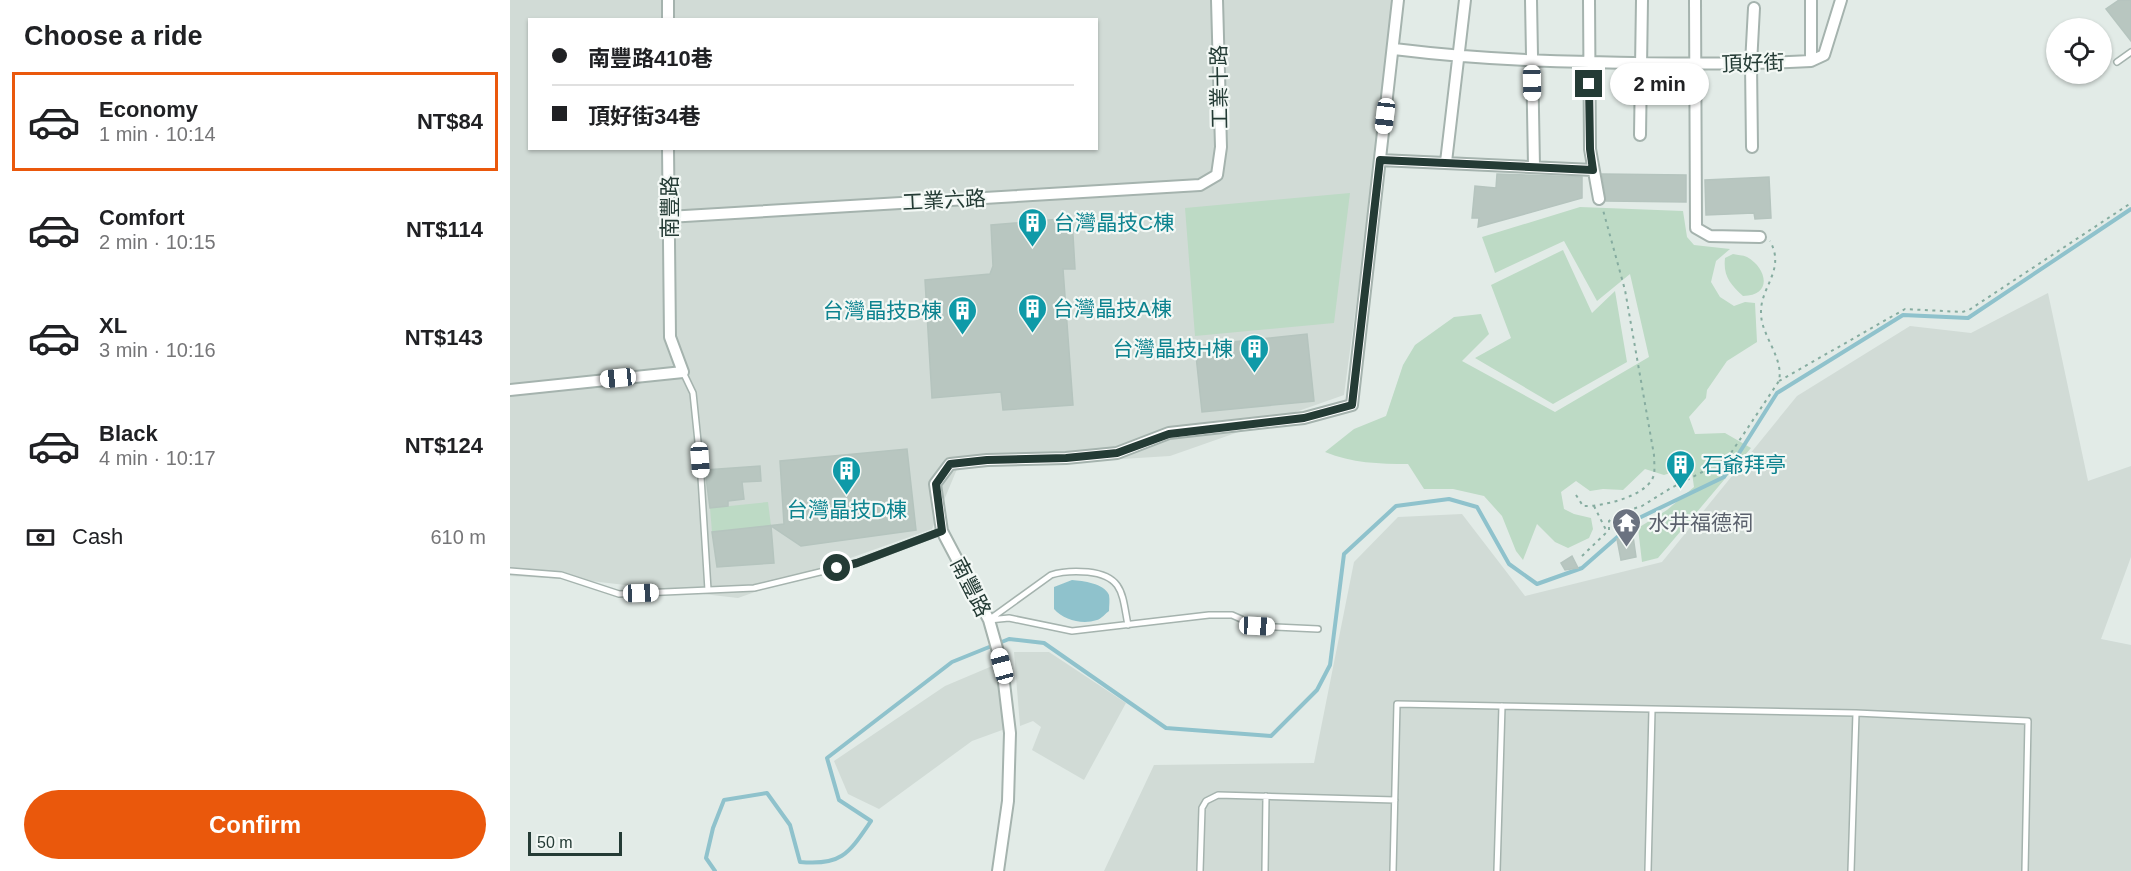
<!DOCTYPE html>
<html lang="en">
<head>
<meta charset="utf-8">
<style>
  body { margin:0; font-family:Arial,"Noto Sans TC",sans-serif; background:#f2f2f2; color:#202124; height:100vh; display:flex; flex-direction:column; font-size:22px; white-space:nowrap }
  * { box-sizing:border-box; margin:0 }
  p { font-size:20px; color:#757577 }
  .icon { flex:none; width:33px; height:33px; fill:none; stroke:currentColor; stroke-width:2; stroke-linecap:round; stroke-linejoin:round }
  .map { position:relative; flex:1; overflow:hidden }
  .side { display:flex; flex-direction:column; background:#fff; width:510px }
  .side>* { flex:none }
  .guide { position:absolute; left:18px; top:18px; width:570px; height:132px; border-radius:0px; box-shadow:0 2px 4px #0004; display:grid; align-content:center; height:132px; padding:0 24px; background:#fff }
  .controls { position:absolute; left:1536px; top:18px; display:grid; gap:12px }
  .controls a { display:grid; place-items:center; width:66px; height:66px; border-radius:50%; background:#fff; box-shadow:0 2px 4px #0004; font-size:30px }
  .scale { position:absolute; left:18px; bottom:15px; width:94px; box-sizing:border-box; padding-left:6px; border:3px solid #243b35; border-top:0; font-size:16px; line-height:21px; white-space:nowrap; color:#243b35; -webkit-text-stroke:4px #f3f8f5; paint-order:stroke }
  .end { position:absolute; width:27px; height:27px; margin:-14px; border:8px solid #243b35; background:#fff; box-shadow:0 0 0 3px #fff }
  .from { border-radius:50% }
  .bubble { position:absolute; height:42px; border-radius:21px; background:#fff; box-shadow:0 2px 4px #0004; font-size:20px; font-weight:700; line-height:42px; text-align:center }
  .car { position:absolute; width:18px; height:36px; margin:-18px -9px; border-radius:8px; box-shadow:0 0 4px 2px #0007; background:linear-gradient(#fff 24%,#345 0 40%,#fff 0 76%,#345 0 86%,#fff 0) }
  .guide b { display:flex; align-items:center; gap:21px; height:57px; font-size:22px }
  .guide b+b { border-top:2px solid #e0e0e0 }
  .guide i { width:15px; height:15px; background:#202124 }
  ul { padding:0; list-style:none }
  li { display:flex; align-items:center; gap:18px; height:99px; margin:0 12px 9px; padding:0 12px; border:3px solid transparent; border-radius:0px }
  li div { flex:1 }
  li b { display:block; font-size:22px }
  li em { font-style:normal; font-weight:700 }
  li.selected { border-color:#ea580c }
  li>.icon { width:54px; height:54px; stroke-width:1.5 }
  h2 { padding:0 24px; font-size:27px; line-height:72px }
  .pay { display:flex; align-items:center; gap:15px; height:66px; padding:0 24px; font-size:22px }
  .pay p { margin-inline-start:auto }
  .button { display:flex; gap:12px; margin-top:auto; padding:12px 24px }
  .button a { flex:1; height:69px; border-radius:36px; background:#ea580c; color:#fff; font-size:24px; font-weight:700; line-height:69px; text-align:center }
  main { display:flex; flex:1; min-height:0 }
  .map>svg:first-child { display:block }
  .built { fill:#d1dbd6; fill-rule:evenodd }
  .green { fill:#bddac5 }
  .water { fill:#8fc2cc }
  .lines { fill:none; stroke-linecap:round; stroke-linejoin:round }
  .stream { stroke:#8fc2cc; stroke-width:4 }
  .building { fill:#b8c6c0; stroke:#b5c4be; stroke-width:1.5 }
  .lane-casing { stroke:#a5b3ae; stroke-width:8 }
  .street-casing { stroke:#a5b3ae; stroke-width:14 }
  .path { stroke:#86aca0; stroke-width:2; stroke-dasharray:3 4.5; stroke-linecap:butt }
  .lane { stroke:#fff; stroke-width:5 }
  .street { stroke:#fff; stroke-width:10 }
  .route { stroke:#243b35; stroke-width:8 }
  .labels { text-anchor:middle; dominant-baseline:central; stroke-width:4.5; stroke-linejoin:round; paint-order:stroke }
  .street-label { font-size:21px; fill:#243b35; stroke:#f3f8f5 }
  .culture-label { font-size:21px; fill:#0d838f; stroke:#f3f8f5; text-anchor:start }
  .worship-label { font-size:21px; fill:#5b616d; stroke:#f3f8f5; text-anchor:start }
</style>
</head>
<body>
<main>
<section class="side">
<h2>Choose a ride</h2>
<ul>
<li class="selected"><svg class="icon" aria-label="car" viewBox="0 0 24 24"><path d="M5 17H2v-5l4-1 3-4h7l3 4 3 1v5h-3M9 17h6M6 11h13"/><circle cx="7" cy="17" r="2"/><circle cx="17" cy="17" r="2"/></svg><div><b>Economy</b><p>1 min · 10:14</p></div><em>NT$84</em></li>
<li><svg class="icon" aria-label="car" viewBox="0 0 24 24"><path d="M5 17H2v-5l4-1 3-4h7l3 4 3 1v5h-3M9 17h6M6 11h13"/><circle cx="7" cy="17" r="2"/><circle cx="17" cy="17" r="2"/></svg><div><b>Comfort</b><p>2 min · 10:15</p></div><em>NT$114</em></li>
<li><svg class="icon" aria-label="car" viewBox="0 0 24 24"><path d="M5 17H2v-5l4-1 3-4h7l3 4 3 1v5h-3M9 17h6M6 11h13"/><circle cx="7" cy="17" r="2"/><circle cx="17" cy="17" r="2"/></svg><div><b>XL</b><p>3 min · 10:16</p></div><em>NT$143</em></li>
<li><svg class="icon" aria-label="car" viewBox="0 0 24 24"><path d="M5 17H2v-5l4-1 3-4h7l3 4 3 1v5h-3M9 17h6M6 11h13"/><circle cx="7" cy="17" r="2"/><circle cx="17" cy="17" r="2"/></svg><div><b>Black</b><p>4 min · 10:17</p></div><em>NT$124</em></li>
</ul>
<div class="pay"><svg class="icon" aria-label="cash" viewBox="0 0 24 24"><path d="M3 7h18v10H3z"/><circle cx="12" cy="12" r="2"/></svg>Cash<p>610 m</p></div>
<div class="button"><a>Confirm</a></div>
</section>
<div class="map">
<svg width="1621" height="871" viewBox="0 0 1621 871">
  <rect width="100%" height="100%" fill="#e2ebe7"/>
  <!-- built -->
  <path class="built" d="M0,0h887l-53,395 -174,61 -213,13 -25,60 -194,69 -156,-18 -72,-4zM20,20h566v128h-566z
    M1538,293l40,188 43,-15v91l-30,82 30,6v226h-1027l50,-106 160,-2 40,-201 44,-45 64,-3 63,82 137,-34 135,-166 113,-70 61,7z
    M504,652h35l77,51 -42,77 -52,-30 9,-23 -8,-6 -13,5z
    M487,664l8,65 -33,12 -93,68 -31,-15 -14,-33 111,-75z"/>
  <!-- green -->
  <path class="green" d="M840,193l-16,130 -139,13 -10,-128z
    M1070,207l103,4 4,26 7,8 36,4 -14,12 -5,21 9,15 14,9 11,-4 10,1 2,39 -30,19 -20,29 -1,8 -17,19 6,17 30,-1 26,15 -93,110 -16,4 -4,-34 29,-18 27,-23 -3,-21 -27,9 -19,-6 -22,21 -20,-1 -13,2 -14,-10 -15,11 3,17 10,5 17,4 2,11 -4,9 -21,10 -13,-6 -18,-18 -14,36 -7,-9 -14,-35 -18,-20 -31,-7h-29l-16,-25c-29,0 -56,-1 -83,-12l29,-23 32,-13 17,-51 12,-20 39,-28 27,-3 8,20 -27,27 93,51 94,-55 -19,-83 -33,27 -33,-60 -69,32 -13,-36z
    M1053,250l29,63 23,-22 12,71 -74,42 -78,-46 36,-20 -20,-53z
    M1223,254c4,1 10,1 14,3 20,11 26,39 -4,39 -13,-12 -20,-20 -18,-38z
    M258,502l3,24 -59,6 -2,-24z"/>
  <!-- water -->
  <path class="water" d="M562,580c11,1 32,3 37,15 1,5 0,11 0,16 -3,2 -8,8 -12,9 -15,5 -33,0 -43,-11v-22z"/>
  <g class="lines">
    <!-- stream -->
    <path class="stream" d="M205,871l-9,-13 7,-30 11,-28 43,-7 23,32 10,37c42,4 49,-9 71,-41l-32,-21 -12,-42 125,-96 57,-23 35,4 122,85 105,8 46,-46 13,-25 14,-111 52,-48 53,-7 28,8 32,57 28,20 45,-16 57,-50 85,-41 53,-84 126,-78 65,3 163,-109"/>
  </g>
  <!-- building -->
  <path class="building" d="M1609,0h12v41l-25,-32z
    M987,174l85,3v21l-104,29 1,-9h-7l3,-32 21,2z
    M1092,174l84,1v27l-80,-1z
    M1259,177l2,41 -16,1 -1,-6 -48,2 -1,-35z
    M562,218l3,51h-12l10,136 -70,5 -2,-18 -69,6 -7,-118 65,-6 3,-8 -2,-41z
    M797,334l7,67 -112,11 -7,-66z
    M397,449l9,81 -115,16 -30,-20 3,37 -57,4 -5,-35 72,-8 -4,-63z
    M250,466l1,15 -19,1 2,17 -16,2v5l-18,2 -5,-38z
    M1123,536l3,21 -15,3 -4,-21z
    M1062,556l6,12 -13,2 -4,-7z"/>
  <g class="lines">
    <defs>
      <path id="lane" d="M1607,62l14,-10
        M173,372l10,21 7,68 8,129
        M0,571l51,4 58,19 135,-6 103,-25 85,-32
        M480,619l61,-44c12,-4 25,-4 37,-3 36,4 34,23 40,53
        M479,620l20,-2 63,13 137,-16h23l25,11 61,3
        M690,871l2,-63 4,-7 12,-6 177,5
        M755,871l1,-75
        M883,871l4,-167 459,9 172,8 -3,150
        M987,871l5,-165
        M1138,871l4,-161
        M1341,871l5,-158"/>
      <path id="street" d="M158,0v20
        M1021,0l3,166
        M1079,0l1,149 9,50
        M1185,0l1,228 14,8 50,1
        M1301,0v61
        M884,49c65,8 130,12 196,13 74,2 147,3 221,-1l13,-6 17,-55
        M1130,135l2,-135
        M1242,147l-1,-83 3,-56
        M870,160l213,10
        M936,162l19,-162
        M158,217l532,-32 17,-10 4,-28 -4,-147
        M0,390l173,-18 -13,-35 -2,-189
        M488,871l10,-70 2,-68 -8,-67 -13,-46 -47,-89 -7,-47 15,-20 37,-4 79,-2 51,-5 52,-20 135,-15 48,-13 46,-405"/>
    </defs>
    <!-- lane casing -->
    <use href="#lane" class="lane-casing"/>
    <!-- street casing -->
    <use href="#street" class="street-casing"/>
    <!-- path -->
    <path class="path" d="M1269,381l126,-72 57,3 7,-2 162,-107
      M1066,495l7,11c18,1 67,-10 71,-32 1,-5 0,-13 0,-19l-29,-165 -22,-80
      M1084,506l13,26
      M1072,556l27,-26v-9l11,-8 22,-7 29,-18 45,-23 13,-9 50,-75c5,-24 -18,-45 -18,-68 -1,-26 25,-43 9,-72"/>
    <!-- lane -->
    <use href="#lane" class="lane"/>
    <!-- street -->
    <use href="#street" class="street"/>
  </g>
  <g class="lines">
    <!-- route -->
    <path class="route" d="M327,568l20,-5 85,-32 -6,-47 14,-20 37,-4 79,-2 51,-5 52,-19 135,-16 48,-13 28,-245 213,10 -3,-21 -1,-65"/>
  </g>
  <!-- icons -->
  <defs>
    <symbol id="building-pin" viewBox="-11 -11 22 30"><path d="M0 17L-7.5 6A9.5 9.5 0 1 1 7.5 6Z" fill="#0f9aa8" stroke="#f3f8f5"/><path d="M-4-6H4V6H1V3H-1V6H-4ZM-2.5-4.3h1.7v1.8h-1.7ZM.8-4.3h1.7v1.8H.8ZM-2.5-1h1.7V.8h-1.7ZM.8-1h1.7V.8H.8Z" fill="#fff"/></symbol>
    <symbol id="temple-pin" viewBox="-11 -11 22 30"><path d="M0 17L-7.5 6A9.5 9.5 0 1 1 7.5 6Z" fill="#6b7280" stroke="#f3f8f5"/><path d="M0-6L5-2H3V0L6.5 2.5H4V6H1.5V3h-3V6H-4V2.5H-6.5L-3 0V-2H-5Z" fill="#fff"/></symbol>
  </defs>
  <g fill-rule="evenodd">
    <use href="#building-pin" x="506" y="206" width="33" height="45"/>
    <use href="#building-pin" x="506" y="292" width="33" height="45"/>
    <use href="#building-pin" x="436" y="294" width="33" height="45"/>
    <use href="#building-pin" x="728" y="332" width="33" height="45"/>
    <use href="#building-pin" x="1154" y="448" width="33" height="45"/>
    <use href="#building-pin" x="320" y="454" width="33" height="45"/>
    <use href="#temple-pin" x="1100" y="506" width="33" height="45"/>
  </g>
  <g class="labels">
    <!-- street labels -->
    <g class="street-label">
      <text transform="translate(1243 63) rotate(-2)">頂好街</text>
      <text transform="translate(709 87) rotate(-91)">工業十路</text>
      <text transform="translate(434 200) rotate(-3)">工業六路</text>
      <text transform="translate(159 207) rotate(-90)">南豐路</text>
      <text transform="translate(461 587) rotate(63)">南豐路</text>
    </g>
    <!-- culture labels -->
    <g class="culture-label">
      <text x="544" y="222">台灣晶技C棟</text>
      <text x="543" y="308">台灣晶技A棟</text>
      <text x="432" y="310" text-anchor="end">台灣晶技B棟</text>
      <text x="723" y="348" text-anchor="end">台灣晶技H棟</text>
      <text x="1192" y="464">石爺拜亭</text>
      <text x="337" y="509" text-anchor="middle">台灣晶技D棟</text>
    </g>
    <!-- worship labels -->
    <g class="worship-label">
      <text x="1138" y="522">水井福德祠</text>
    </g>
  </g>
</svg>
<div class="controls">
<a><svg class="icon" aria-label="locate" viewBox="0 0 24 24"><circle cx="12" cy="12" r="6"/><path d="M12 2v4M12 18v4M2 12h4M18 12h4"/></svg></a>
</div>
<div class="scale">50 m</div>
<i class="end from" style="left:327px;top:568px"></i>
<i class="end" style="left:1079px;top:84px"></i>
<div class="bubble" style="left:1100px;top:63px;width:99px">2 min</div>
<i class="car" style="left:1022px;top:83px;rotate:179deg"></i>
<i class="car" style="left:875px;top:116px;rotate:187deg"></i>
<i class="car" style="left:108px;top:378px;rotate:264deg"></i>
<i class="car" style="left:190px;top:460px;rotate:176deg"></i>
<i class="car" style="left:131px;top:593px;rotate:88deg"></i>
<i class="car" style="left:747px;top:626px;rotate:93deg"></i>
<i class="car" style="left:492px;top:666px;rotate:345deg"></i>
<div class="guide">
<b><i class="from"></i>南豐路410巷</b>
<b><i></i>頂好街34巷</b>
</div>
</div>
</main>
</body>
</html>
